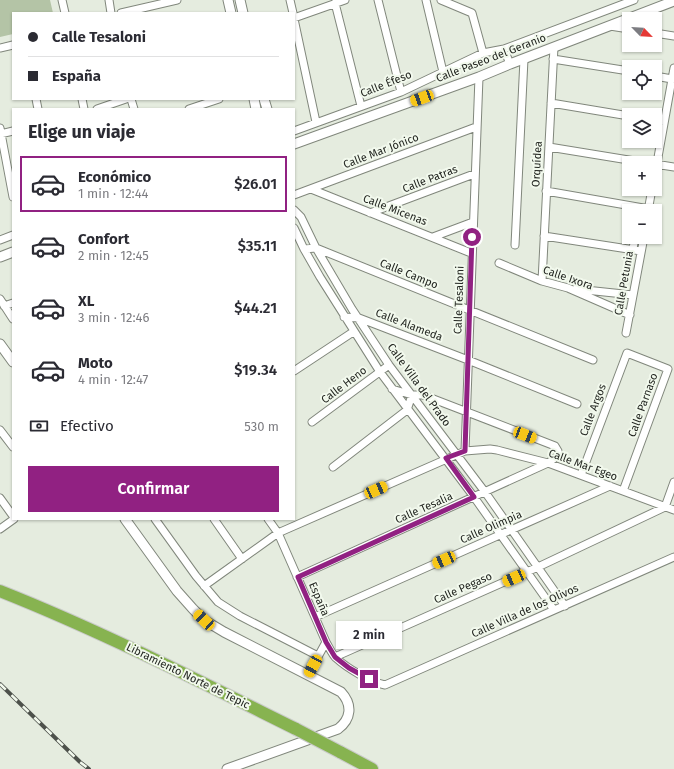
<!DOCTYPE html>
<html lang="es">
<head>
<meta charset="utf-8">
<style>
  body { margin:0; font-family:"Fira Sans",sans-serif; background:#f7f7f7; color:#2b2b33; height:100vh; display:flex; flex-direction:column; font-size:15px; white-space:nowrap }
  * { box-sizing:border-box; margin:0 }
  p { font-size:13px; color:#7c7c81 }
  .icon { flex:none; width:22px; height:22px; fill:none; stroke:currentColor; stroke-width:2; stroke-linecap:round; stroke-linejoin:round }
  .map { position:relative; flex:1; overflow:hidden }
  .side { position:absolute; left:12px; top:108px; width:283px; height:412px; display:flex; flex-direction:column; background:#fff; border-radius:0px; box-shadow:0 1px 3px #0004 }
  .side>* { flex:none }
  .hud { position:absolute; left:12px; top:12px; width:283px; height:88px; border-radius:0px; box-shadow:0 1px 3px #0004; display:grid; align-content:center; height:88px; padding:0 16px; background:#fff }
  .needle { width:26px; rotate:115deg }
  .tools { position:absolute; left:622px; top:12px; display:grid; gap:8px }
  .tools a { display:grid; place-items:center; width:40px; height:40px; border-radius:0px; background:#fff; box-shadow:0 1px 3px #0004; font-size:20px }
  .end { position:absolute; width:18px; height:18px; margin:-9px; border:5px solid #912182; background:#fff; box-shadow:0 0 0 2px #fff }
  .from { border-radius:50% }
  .bubble { position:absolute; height:28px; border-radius:0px; background:#fff; box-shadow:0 1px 3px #0004; font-size:13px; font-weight:600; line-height:28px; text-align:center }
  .car { position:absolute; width:12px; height:24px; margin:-12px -6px; border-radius:5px; box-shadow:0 0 3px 1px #0007; background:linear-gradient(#f5c518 24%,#345 0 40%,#f5c518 0 76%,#345 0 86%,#f5c518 0) }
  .hud b { display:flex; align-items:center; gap:14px; height:38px; font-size:15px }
  .hud b+b { border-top:1px solid #e1e1e2 }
  .hud i { width:10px; height:10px; background:#2b2b33 }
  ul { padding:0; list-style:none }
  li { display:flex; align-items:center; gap:12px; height:56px; margin:0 8px 6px; padding:0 8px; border:2px solid transparent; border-radius:0px }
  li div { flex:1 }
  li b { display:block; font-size:15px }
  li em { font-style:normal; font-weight:600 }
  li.selected { border-color:#912182 }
  li>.icon { width:36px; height:36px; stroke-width:1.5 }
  h2 { padding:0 16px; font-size:18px; line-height:48px }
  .pay { display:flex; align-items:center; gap:10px; height:44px; padding:0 16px; font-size:15px }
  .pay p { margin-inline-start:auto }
  .button { display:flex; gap:8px; margin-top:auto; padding:8px 16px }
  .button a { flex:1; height:46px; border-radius:0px; background:#912182; color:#fff; font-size:16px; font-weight:600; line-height:46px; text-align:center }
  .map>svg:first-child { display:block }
  .green { fill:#b4c4a6 }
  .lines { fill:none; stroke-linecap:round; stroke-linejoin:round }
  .minor-casing { stroke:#81877c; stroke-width:9 }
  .tertiary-casing { stroke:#81877c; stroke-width:11 }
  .trunk-casing { stroke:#cacbca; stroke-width:14 }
  .minor { stroke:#fff; stroke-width:7 }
  .tertiary { stroke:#fff; stroke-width:9 }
  .trunk { stroke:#87b350; stroke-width:12 }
  .rail-casing { stroke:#4d514b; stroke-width:4 }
  .rail { stroke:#f2f9ed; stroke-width:2.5; stroke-dasharray:8; stroke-linecap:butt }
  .trunk-bridge-casing { stroke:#cacbca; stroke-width:14; stroke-linecap:butt }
  .trunk-bridge { stroke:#87b350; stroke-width:12 }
  .route { stroke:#912182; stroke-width:5 }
  .labels { text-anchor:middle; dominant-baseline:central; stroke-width:4; stroke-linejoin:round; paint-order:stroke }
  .street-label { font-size:11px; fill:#232621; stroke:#f2f9ed }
</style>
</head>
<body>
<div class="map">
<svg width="674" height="769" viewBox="0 0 674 769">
  <rect width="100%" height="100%" fill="#e5ecdf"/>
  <!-- green -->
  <path class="green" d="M0,0h50l3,13h-40v21l-13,3z"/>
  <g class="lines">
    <defs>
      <path id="minor" d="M62,0l3,13
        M109,0l2,13
        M290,0l3,13
        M378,0l23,92
        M426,0l17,72
        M441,0l31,13 11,40
        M335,3l26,103
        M121,13l56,-13
        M294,18l51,-18
        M294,19l22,103
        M610,26l19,3
        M655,33l19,3
        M0,48l13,-3
        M504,49l6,15
        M553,59l76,12
        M655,76l17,3
        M36,99l2,10
        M82,99l2,10
        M131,99l3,10
        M551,103l78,13
        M97,109l29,-10
        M189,109l30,-10
        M655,120l9,1
        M0,128l13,69
        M294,131l107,-39 82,-39 21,-4 130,-49
        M0,134l13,-3
        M549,147l98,16
        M655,164l19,3
        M655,174l19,-106
        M311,189l160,64
        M546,191l103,18
        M294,195l182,-68
        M294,210l7,7 15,31 36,61 37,56 96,127 80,114
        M648,211l4,-22
        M370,213l104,-39
        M294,228l10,21 16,28 60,95 94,125 80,113
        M544,236l97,15
        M433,237l40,-15
        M0,240l13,-5
        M515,245l9,-186
        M304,249l12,-1 277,112
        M633,249l2,-12
        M499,263l43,18 26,7 62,27
        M542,281l12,-234
        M576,289l57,6
        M0,299l13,20
        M4,306l9,-3
        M344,317l15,1 109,42 109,44
        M626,333l18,-96
        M294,371l59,-39
        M312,422l77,-57
        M0,430l13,17
        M465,451l14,-374
        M333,467l74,-57 5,-15
        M581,475l46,-122 41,16 -45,122
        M0,498l13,18
        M155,519l41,57 22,26 22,14 78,40
        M214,519l28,40
        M268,519l10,14 48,109c3,5 6,12 10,16 11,10 34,24 49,27l289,-128
        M0,529l14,-10
        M297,577l251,-114 10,-7v-5l-3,-5 -132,-51h-11l-20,-6
        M204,586l74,-53 187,-82 25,-2 7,1 51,13 126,47
        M315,617l295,-131
        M335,657l203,-90 127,-60 9,-25
        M308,675l18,-33"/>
      <path id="tertiary" d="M228,0l3,13
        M240,0l3,13
        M254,99l2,10
        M264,99l3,10
        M294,144l185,-67 31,-13 164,-63
        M0,257l13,-5
        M0,344l13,18
        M125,519l52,72 16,18 11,11 20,12 117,60c12,13 10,27 -3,37l-111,40"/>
      <path id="trunk" d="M0,591c101,40 199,90 296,138
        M340,752l32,17"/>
    </defs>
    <!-- minor casing -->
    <use href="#minor" class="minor-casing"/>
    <!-- tertiary casing -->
    <use href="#tertiary" class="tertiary-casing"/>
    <!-- trunk casing -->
    <use href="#trunk" class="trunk-casing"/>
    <!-- minor -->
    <use href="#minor" class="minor"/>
    <!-- tertiary -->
    <use href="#tertiary" class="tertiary"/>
    <!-- trunk -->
    <use href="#trunk" class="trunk"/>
    <defs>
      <path id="rail" d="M0,684l80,78 9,7"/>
    </defs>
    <!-- rail casing -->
    <use href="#rail" class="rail-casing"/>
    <!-- rail -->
    <use href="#rail" class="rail"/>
    <defs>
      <path id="trunk-bridge" d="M296,729l44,23"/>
    </defs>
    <!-- trunk-bridge casing -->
    <use href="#trunk-bridge" class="trunk-bridge-casing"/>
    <!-- trunk-bridge -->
    <use href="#trunk-bridge" class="trunk-bridge"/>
  </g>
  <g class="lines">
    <!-- route -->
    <path class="route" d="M369,679l-20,-11 -14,-11 -9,-15 -28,-65 176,-80 -28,-39 19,-7 7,-214"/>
  </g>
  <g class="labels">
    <!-- street labels -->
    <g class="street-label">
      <text transform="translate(491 58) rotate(-21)">Calle Paseo del Geranio</text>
      <text transform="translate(386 84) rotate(-22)">Calle Éfeso</text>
      <text transform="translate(381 151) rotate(-21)">Calle Mar Jónico</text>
      <text transform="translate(537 164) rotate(-87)">Orquídea</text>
      <text transform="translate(430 179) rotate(-21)">Calle Patras</text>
      <text transform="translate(395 210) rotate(21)">Calle Micenas</text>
      <text transform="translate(409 274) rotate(22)">Calle Campo</text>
      <text transform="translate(568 278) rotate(19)">Calle Ixora</text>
      <text transform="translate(624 283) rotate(-80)">Calle Petunia</text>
      <text transform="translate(459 300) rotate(-88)">Calle Tesaloni</text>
      <text transform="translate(409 325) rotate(21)">Calle Alameda</text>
      <text transform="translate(344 385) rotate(-37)">Calle Heno</text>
      <text transform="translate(419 385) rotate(54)">Calle Villa del Prado</text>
      <text transform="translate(643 405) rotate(-70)">Calle Parnaso</text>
      <text transform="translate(593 410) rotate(-69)">Calle Argos</text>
      <text transform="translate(583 465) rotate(20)">Calle Mar Egeo</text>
      <text transform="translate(424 508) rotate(-24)">Calle Tesalia</text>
      <text transform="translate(491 527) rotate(-24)">Calle Olimpia</text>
      <text transform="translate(463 588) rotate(-24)">Calle Pegaso</text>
      <text transform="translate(319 599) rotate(67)">España</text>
      <text transform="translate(525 611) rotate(-24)">Calle Villa de los Olivos</text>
      <text transform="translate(188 676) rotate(26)">Libramiento Norte de Tepic</text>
    </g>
  </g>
</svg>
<div class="tools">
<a><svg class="needle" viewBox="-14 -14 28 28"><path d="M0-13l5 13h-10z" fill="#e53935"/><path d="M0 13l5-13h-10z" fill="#7c7c81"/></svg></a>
<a><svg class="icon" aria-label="locate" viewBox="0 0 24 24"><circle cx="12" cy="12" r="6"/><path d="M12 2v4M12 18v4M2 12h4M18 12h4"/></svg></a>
<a><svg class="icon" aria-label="layers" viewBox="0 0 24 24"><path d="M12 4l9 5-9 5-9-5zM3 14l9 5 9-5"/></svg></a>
<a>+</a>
<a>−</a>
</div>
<i class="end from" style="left:472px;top:237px"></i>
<i class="end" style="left:369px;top:679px"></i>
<div class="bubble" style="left:336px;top:621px;width:66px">2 min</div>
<i class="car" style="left:422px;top:98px;rotate:250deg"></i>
<i class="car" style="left:525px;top:435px;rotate:111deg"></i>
<i class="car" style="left:376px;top:490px;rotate:66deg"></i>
<i class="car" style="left:444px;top:560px;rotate:246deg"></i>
<i class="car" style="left:514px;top:578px;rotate:246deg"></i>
<i class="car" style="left:204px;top:620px;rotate:313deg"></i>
<i class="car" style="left:313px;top:666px;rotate:209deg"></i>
<div class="hud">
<b><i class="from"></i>Calle Tesaloni</b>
<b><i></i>España</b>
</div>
<section class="side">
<h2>Elige un viaje</h2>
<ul>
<li class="selected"><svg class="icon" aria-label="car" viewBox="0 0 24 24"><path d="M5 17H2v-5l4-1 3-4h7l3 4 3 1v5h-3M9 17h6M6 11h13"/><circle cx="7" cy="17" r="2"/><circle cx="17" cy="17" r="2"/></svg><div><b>Económico</b><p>1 min · 12:44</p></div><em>$26.01</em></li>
<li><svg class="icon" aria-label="car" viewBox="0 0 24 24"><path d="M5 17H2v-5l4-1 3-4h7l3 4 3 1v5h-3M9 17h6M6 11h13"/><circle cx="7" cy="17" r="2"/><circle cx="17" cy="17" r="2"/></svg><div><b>Confort</b><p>2 min · 12:45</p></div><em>$35.11</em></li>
<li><svg class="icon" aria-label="car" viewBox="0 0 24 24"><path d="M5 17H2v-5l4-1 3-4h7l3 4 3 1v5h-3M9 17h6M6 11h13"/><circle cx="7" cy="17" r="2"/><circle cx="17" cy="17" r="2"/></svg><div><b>XL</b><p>3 min · 12:46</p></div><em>$44.21</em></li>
<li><svg class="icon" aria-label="car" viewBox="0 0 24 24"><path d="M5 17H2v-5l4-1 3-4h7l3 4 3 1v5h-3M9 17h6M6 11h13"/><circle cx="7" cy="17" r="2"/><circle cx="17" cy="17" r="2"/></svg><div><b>Moto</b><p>4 min · 12:47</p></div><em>$19.34</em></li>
</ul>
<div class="pay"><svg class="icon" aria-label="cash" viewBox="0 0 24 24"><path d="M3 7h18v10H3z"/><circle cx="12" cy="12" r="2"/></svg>Efectivo<p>530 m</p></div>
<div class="button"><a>Confirmar</a></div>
</section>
</div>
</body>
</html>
